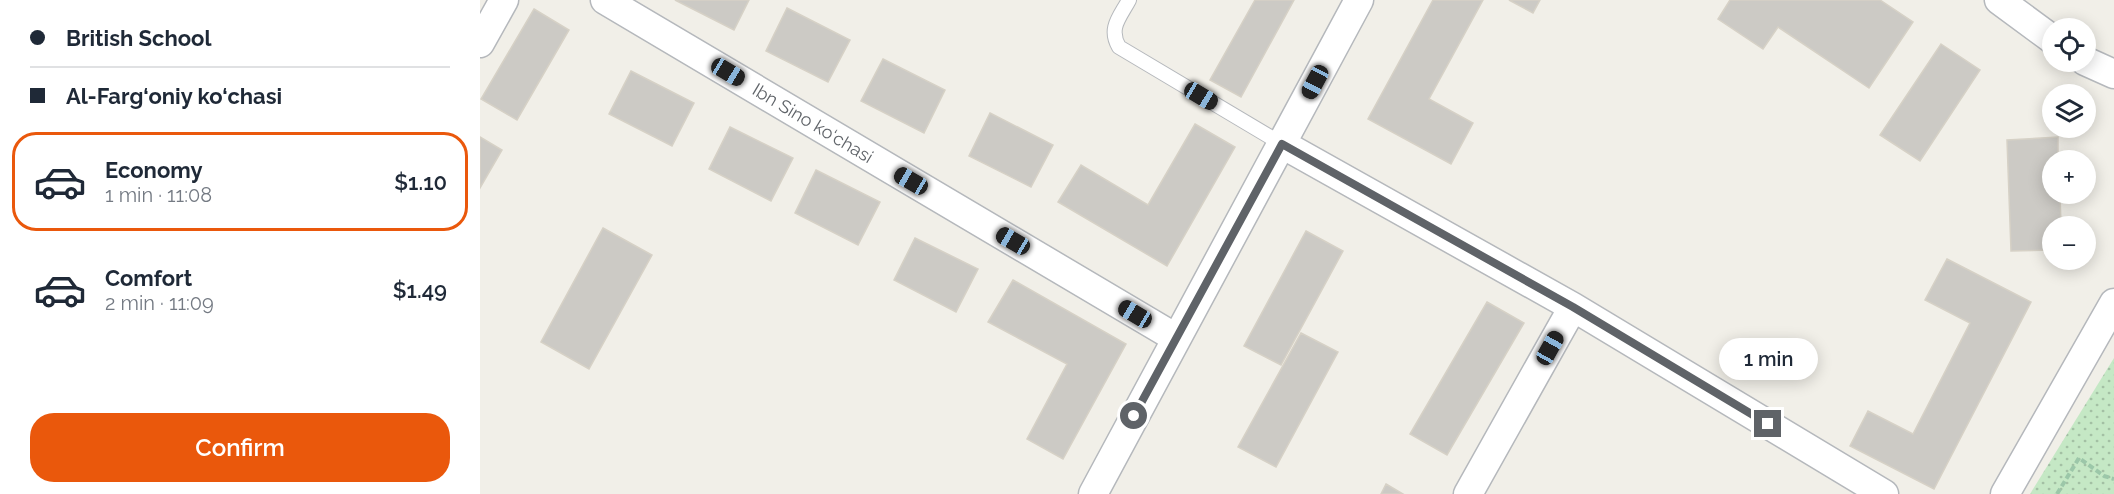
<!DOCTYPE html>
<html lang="en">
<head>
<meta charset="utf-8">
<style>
  body { margin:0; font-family:Raleway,sans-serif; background:#f2f2f3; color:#1f2937; height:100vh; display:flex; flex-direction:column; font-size:22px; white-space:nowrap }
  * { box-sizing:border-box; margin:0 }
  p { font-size:20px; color:#747a83 }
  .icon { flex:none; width:33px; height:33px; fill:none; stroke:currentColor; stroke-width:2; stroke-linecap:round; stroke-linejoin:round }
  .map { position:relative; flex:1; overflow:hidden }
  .details { display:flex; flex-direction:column; background:#fff; width:480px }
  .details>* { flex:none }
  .guide { display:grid; align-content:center; height:132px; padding:0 30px; background:#fff }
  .controls { position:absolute; left:1562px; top:18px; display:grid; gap:12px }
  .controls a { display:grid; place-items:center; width:54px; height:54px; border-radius:50%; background:#fff; box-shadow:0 3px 15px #0003; font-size:30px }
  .end { position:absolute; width:27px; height:27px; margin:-14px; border:8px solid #5f6368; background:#fff; box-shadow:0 0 0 3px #fff }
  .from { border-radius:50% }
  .bubble { position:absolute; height:42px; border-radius:21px; background:#fff; box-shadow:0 3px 15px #0003; font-size:20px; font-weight:600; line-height:42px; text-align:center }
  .car { position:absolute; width:18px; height:36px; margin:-18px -9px; border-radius:8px; box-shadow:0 0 4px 2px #0007; background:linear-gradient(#222 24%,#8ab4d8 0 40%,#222 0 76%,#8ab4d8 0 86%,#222 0) }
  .guide b { display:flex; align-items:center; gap:21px; height:57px; font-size:22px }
  .guide b+b { border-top:2px solid #e0e1e3 }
  .guide i { width:15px; height:15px; background:#1f2937 }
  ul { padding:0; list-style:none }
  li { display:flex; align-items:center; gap:18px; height:99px; margin:0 12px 9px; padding:0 18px; border:3px solid transparent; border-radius:24px }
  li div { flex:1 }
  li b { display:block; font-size:22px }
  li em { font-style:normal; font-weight:600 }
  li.on { border-color:#ea580c }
  li>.icon { width:54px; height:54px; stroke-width:1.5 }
  .cta { display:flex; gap:12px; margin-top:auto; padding:12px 30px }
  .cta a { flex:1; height:69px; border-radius:24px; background:#ea580c; color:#fff; font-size:24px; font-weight:600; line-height:69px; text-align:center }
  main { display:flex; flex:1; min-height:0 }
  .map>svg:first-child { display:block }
  .green { fill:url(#green-dots) }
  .building { fill:#cccac5; stroke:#d6d1c6; stroke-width:1.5 }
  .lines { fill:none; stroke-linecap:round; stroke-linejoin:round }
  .lane-casing { stroke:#b5b8bc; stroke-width:16 }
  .street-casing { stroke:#b5b8bc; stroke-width:31 }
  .path { stroke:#9cc7a9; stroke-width:4; stroke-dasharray:6 3; stroke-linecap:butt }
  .lane { stroke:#fff; stroke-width:14 }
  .street { stroke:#fff; stroke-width:28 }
  .route { stroke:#5f6368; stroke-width:8 }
  .labels { text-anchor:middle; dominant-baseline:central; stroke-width:4.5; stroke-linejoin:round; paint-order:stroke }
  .street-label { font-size:18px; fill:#5f6368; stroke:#fff }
</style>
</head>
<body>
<main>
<section class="details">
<div class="guide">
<b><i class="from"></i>British School</b>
<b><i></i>Al-Farg‘oniy ko‘chasi</b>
</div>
<ul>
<li class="on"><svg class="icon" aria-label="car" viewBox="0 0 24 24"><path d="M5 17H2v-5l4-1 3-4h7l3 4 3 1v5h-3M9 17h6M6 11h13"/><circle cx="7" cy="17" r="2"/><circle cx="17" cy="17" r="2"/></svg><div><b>Economy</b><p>1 min · 11:08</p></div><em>$1.10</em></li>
<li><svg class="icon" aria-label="car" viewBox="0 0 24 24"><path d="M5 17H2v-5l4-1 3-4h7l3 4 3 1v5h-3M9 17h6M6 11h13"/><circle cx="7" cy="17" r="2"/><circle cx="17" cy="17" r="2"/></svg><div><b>Comfort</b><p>2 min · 11:09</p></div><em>$1.49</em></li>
</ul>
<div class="cta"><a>Confirm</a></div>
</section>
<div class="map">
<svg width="1634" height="494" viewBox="0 0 1634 494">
  <defs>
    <pattern id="green-dots" width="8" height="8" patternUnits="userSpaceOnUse" patternTransform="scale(1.5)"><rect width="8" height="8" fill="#c5e8c5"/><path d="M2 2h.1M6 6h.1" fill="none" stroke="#a3c0a4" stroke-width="1.8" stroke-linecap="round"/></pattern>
  </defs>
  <rect width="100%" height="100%" fill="#f1efe8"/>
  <!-- green -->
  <path class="green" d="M1634,358v136h-84z"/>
  <!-- building -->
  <path class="building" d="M195,0h74l-15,30z
    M775,0h39l-53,97 -31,-17z
    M953,0h50l-54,99 44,24 -22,41 -83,-45z
    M1029,0h31l-7,13z
    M1250,0h150l33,22 -44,66 -91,-61 -15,22 -45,-30z
    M307,8l63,32 -22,42 -62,-31z
    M54,9l35,21 -52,90 -36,-21z
    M1461,44l39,26 -60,91 -40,-26z
    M403,59l62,31 -21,43 -63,-32z
    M151,71l63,32 -22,43 -63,-32z
    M510,113l63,32 -22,42 -62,-31z
    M715,124l40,23 -68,119 -109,-64 23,-37 67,40z
    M250,127l63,31 -22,43 -62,-32z
    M0,137l22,13 -22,38z
    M1578,137v23h-6v34h8l1,32h-9v24l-41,1 -4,-111z
    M336,170l64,32 -22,43 -63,-32z
    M123,228l49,27 -63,114 -48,-27z
    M826,231l37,20 -62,114 -37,-19z
    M435,238l63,31 -22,43 -62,-32z
    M1467,259l84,43 -97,187 -84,-43 18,-35 45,23 57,-111 -45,-23z
    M533,280l113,64 -63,115 -36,-20 40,-75 -79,-42z
    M1007,302l37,21 -77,132 -37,-21z
    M821,333l37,19 -62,115 -38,-20z
    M906,484l17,10h-22z"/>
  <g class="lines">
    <defs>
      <path id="lane" d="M649,0c-9,17 -21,28 -10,47l163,97"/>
      <path id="street" d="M125,0l571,338
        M1519,0l53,39
        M0,43l24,-43
        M1605,61l29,13
        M802,144l291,163 311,187
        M613,494l266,-494
        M988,494l105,-187
        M1525,494l109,-191"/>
    </defs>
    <!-- lane casing -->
    <use href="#lane" class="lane-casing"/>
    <!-- street casing -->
    <use href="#street" class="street-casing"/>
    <!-- path -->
    <path class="path" d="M1577,494l22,-36 25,18 10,3"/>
    <!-- lane -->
    <use href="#lane" class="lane"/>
    <!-- street -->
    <use href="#street" class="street"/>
  </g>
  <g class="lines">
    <!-- route -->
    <path class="route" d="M654,416l148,-272 291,163 195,117"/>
  </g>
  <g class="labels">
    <!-- street labels -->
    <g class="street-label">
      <text transform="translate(333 123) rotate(31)">Ibn Sino ko‘chasi</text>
    </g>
  </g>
</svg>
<div class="controls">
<a><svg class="icon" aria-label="locate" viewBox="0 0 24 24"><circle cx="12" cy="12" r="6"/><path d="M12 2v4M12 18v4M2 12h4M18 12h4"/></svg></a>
<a><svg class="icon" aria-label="layers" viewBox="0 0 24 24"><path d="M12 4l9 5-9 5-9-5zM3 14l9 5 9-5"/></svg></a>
<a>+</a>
<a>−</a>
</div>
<i class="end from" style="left:654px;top:416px"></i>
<i class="end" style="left:1288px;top:424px"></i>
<div class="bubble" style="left:1239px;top:338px;width:99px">1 min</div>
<i class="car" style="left:248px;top:72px;rotate:121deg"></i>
<i class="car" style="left:835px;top:82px;rotate:208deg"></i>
<i class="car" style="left:721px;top:96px;rotate:121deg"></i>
<i class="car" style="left:431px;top:181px;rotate:300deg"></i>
<i class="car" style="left:533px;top:241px;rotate:300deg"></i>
<i class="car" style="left:655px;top:314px;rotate:301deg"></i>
<i class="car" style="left:1070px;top:348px;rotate:29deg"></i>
</div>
</main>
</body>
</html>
